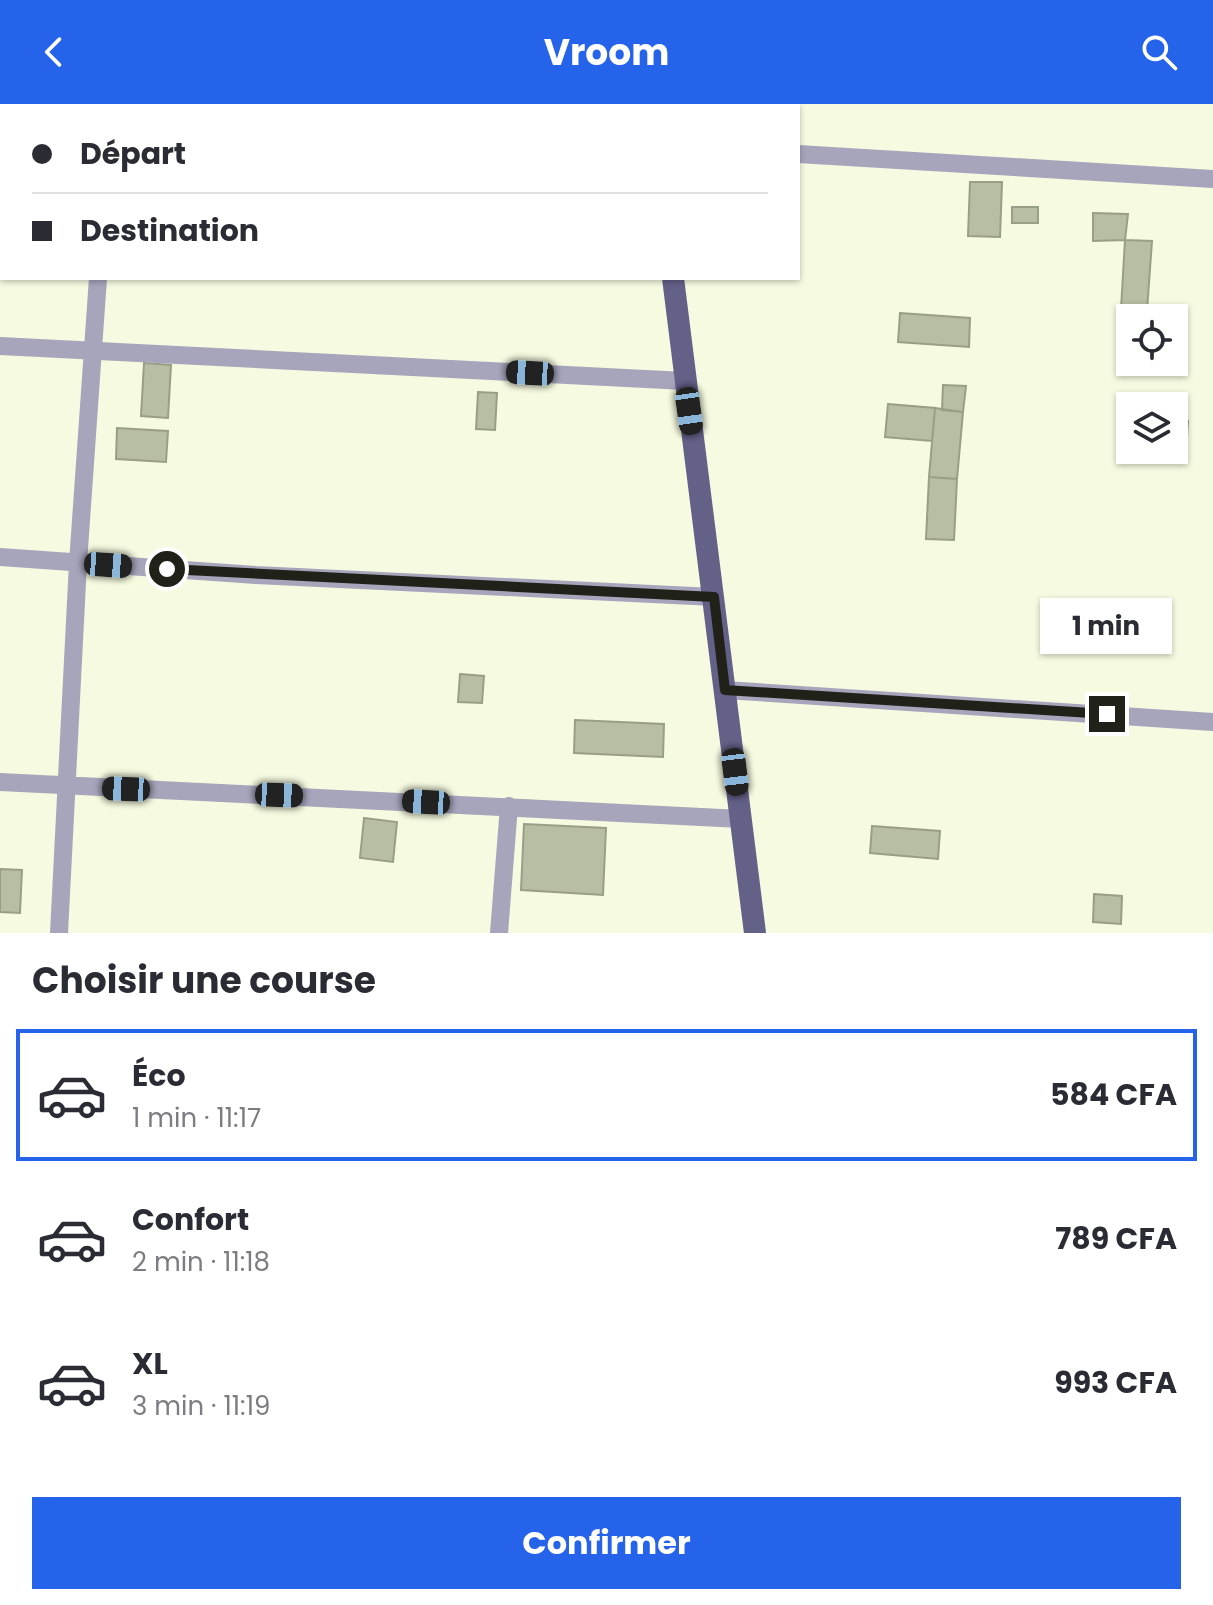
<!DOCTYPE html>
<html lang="fr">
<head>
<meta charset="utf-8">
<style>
  body { margin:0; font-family:Poppins,sans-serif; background:#f7f7f7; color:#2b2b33; height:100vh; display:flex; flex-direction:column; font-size:30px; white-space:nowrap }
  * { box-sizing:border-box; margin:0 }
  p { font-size:26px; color:#7c7c81 }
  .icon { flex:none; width:44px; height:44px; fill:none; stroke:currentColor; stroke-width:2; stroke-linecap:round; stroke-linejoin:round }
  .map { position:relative; height:829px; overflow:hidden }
  .drawer { display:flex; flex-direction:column; background:#fff; flex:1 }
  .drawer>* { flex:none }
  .hud { position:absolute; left:0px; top:0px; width:800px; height:176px; box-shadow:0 2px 6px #0004; display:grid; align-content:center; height:176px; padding:0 32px; background:#fff }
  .tools { position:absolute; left:1116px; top:200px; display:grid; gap:16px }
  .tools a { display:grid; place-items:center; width:72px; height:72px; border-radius:0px; background:#fff; box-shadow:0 2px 6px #0004; font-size:40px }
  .end { position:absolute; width:36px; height:36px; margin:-18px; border:10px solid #202219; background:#fff; box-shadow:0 0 0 4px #fff }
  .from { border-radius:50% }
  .bubble { position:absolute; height:56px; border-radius:0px; background:#fff; box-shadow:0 2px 6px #0004; font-size:26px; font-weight:700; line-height:56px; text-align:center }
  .car { position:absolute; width:24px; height:48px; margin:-24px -12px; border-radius:10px; box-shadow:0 0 6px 2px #0007; background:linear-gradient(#222 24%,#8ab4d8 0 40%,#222 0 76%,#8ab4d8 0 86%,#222 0) }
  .hud b { display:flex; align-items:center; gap:28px; height:76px; font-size:30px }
  .hud b+b { border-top:2px solid #e1e1e2 }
  .hud i { width:20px; height:20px; background:#2b2b33 }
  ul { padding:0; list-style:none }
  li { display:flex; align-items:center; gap:24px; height:132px; margin:0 16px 12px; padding:0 16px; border:4px solid transparent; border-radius:0px }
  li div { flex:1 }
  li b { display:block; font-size:30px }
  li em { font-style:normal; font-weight:700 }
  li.current { border-color:#2563eb }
  li>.icon { width:72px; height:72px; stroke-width:1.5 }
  h2 { padding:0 32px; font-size:36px; line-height:96px }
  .action { display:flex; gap:16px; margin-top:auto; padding:16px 32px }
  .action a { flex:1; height:92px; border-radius:0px; background:#2563eb; color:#fff; font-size:32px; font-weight:700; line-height:92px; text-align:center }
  header { display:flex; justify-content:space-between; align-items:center; height:104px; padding:0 32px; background:#2563eb; color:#fff; font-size:36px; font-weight:700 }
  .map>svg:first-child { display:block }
  .building { fill:#b8bea4; stroke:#999e86; stroke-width:2 }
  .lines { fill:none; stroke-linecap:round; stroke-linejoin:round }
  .minor { stroke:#a6a5bc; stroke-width:18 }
  .primary { stroke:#646189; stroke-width:22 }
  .route { stroke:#202219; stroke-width:10 }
</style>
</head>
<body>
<header><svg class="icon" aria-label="back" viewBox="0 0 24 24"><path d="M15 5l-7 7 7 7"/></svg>Vroom<svg class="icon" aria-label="search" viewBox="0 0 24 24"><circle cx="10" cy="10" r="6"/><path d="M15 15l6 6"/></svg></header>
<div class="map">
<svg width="1213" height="829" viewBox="0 0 1213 829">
  <rect width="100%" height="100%" fill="#f5fae0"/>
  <!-- building -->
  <path class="building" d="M970,78h32l-2,55 -32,-1z
    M1012,103h26v16h-26z
    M1093,109l35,1 -3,26 -32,1z
    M1125,136l27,1 -5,70 -26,-2z
    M900,209l70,5 -1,29 -71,-5z
    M144,259l27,2 -3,53 -27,-2z
    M943,281l23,1 -3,26 -21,-2z
    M478,288l19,1 -2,37 -19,-1z
    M888,300l47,4 -3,33 -47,-4z
    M935,304l28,4 -6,67 -28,-2z
    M1174,316l14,1 -2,32 -47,-2 35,-1z
    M117,324l51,3 -2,31 -50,-3z
    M929,373l28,2 -3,61 -28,-1z
    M460,570l24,2 -2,27 -24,-1z
    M575,616l89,4 -1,33 -89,-4z
    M364,714l33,4 -4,40 -33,-4z
    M524,720l82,4 -3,67 -82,-5z
    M872,722l68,5 -2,28 -68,-6z
    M0,765l22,1 -2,43 -20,-1z
    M1094,790l28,2 -1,28 -28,-2z"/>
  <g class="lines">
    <!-- minor -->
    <path class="minor" d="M106,2v-2
      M0,3h2
      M798,50l415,25
      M0,242l685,35
      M0,453l256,18 458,22
      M725,586l488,32
      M0,678l741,37
      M59,829l19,-370 20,-285
      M499,829l10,-127"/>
    <!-- primary -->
    <path class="primary" d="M655,0v2
      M673,174l82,655"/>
  </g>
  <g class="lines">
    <!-- route -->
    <path class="route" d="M167,465l547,28 11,93 382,24"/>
  </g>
</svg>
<div class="tools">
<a><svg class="icon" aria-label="locate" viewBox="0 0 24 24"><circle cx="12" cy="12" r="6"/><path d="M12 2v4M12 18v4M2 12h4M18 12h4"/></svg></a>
<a><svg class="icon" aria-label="layers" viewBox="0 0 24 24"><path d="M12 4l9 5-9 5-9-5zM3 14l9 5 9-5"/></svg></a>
</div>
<i class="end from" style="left:167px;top:465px"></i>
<i class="end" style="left:1107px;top:610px"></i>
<div class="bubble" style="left:1040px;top:494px;width:132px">1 min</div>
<i class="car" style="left:530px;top:269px;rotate:273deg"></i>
<i class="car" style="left:689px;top:307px;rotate:172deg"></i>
<i class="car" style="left:108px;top:461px;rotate:94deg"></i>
<i class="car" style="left:735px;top:668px;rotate:173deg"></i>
<i class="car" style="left:126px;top:685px;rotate:272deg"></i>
<i class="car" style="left:279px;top:691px;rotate:92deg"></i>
<i class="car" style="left:426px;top:698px;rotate:273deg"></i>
<div class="hud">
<b><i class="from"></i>Départ</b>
<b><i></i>Destination</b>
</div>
</div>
<section class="drawer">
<h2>Choisir une course</h2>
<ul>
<li class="current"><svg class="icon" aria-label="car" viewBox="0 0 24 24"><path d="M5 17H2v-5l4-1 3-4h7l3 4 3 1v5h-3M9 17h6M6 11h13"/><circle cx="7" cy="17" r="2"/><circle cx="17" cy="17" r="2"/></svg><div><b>Éco</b><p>1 min · 11:17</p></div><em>584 CFA</em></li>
<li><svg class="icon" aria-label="car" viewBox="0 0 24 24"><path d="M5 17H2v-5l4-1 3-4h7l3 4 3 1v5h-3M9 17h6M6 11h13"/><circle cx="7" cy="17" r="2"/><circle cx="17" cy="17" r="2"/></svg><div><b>Confort</b><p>2 min · 11:18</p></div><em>789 CFA</em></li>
<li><svg class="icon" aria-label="car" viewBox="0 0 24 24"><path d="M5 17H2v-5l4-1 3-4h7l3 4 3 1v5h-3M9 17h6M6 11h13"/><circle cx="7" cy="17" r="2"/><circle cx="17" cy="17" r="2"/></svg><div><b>XL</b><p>3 min · 11:19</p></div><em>993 CFA</em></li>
</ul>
<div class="action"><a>Confirmer</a></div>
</section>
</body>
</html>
